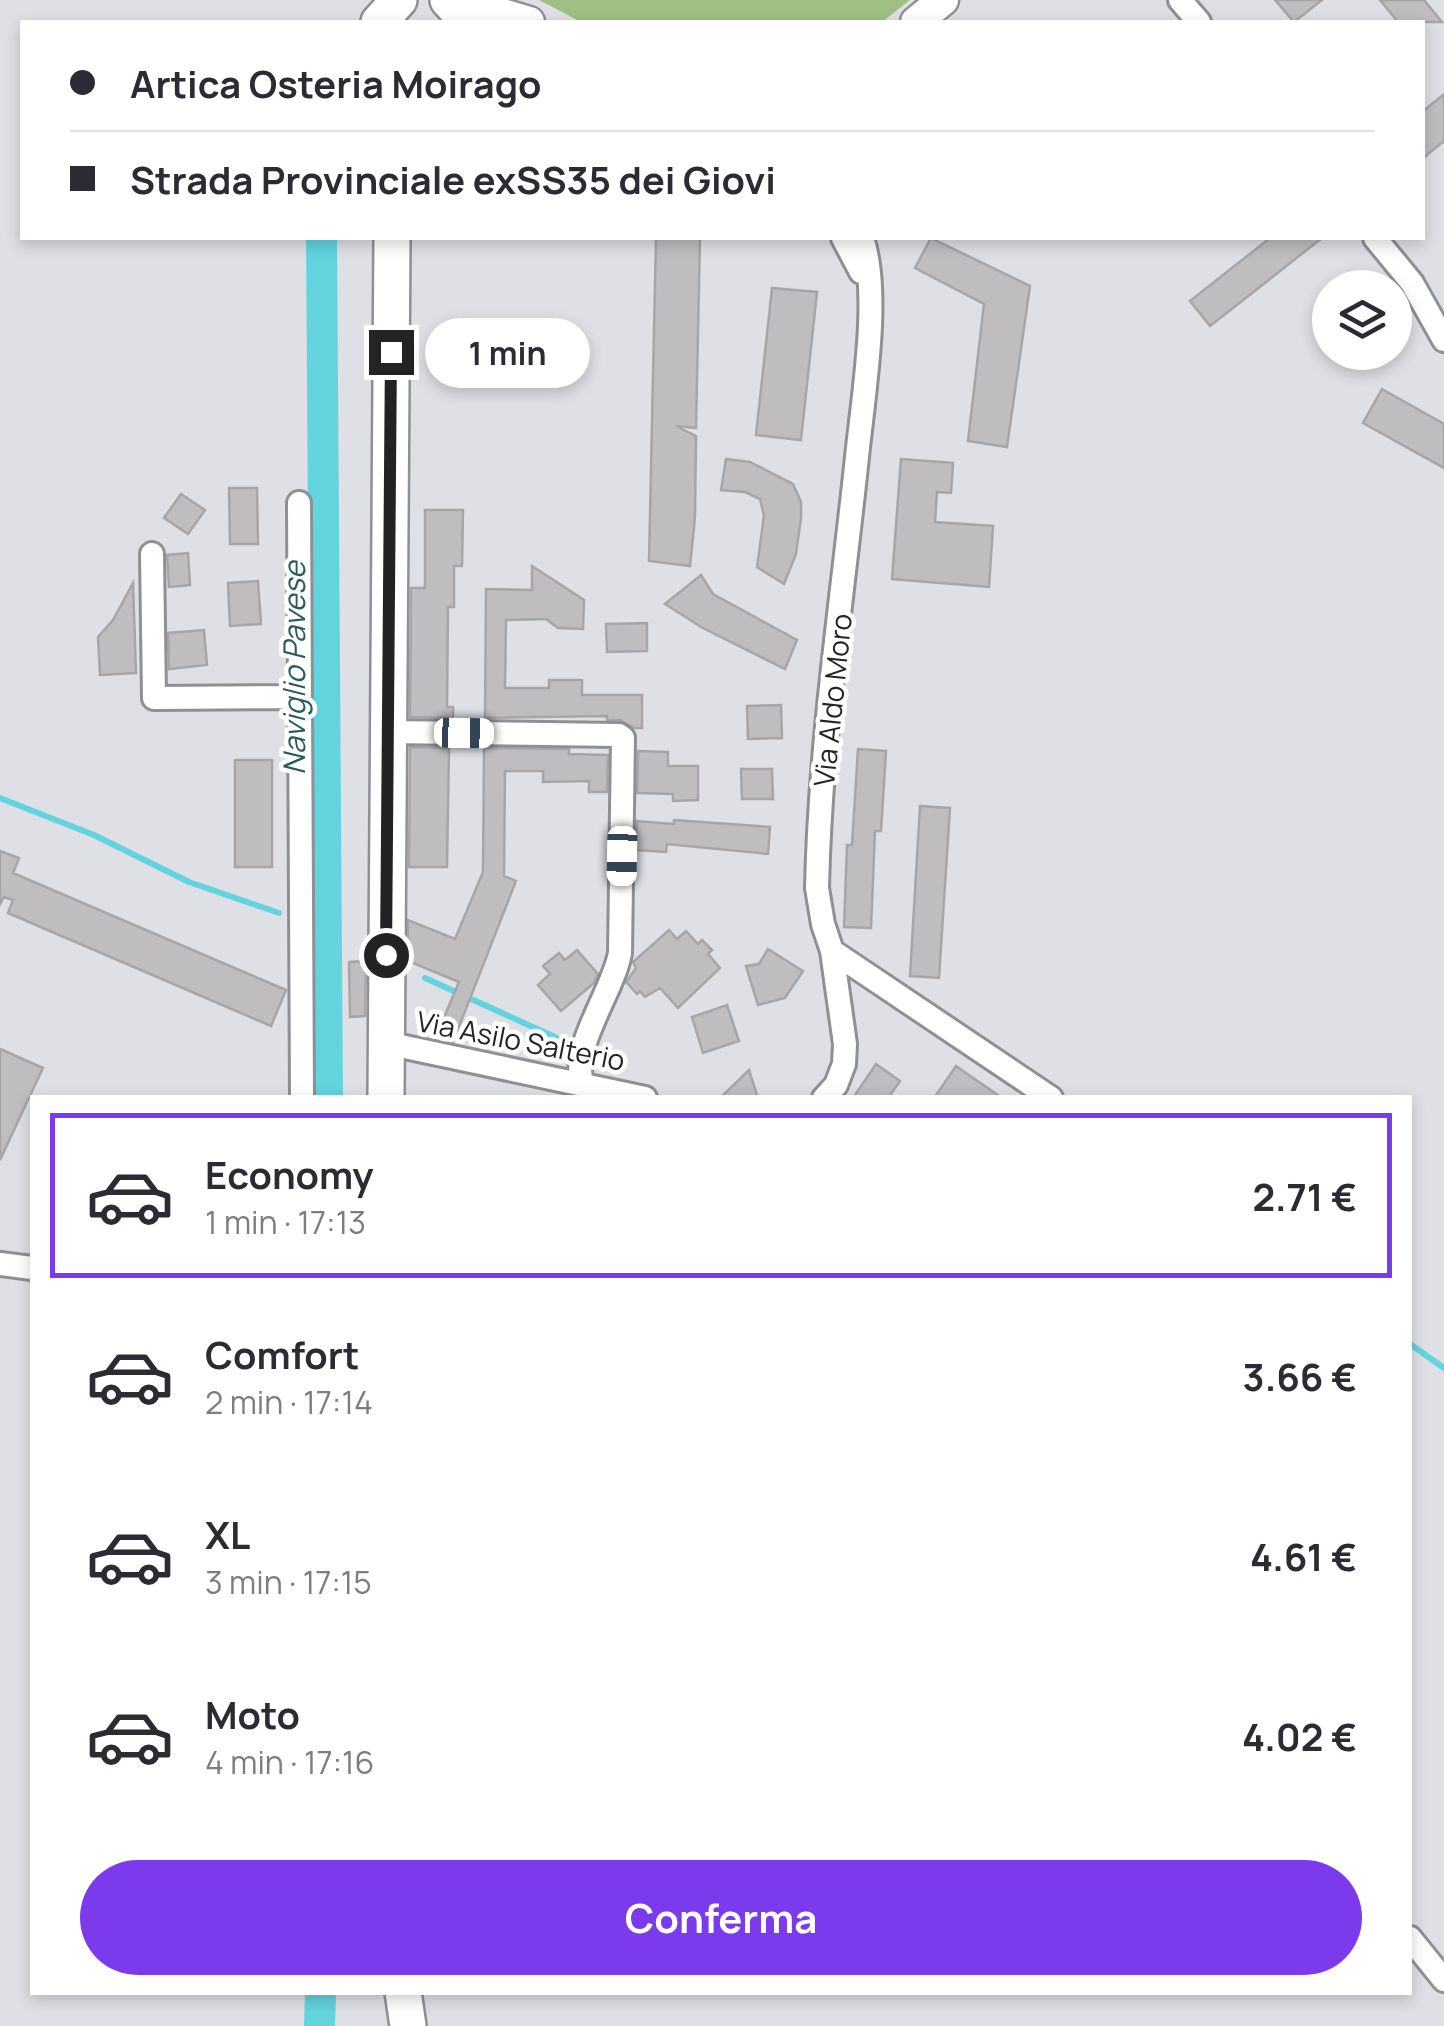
<!DOCTYPE html>
<html lang="it">
<head>
<meta charset="utf-8">
<style>
  body { margin:0; font-family:Manrope,sans-serif; background:#f2f2f3; color:#2b2b33; height:100vh; display:flex; flex-direction:column; font-size:38px; white-space:nowrap }
  * { box-sizing:border-box; margin:0 }
  p { font-size:32px; color:#7c7c81 }
  .icon { flex:none; width:55px; height:55px; fill:none; stroke:currentColor; stroke-width:2; stroke-linecap:round; stroke-linejoin:round }
  .map { position:relative; flex:1; overflow:hidden }
  .sheet { position:absolute; left:30px; top:1095px; width:1382px; height:900px; display:flex; flex-direction:column; background:#fff; border-radius:0px; box-shadow:0 5px 15px #0003 }
  .sheet>* { flex:none }
  .banner { position:absolute; left:20px; top:20px; width:1405px; height:220px; border-radius:0px; box-shadow:0 5px 15px #0003; display:grid; align-content:center; height:220px; padding:0 50px; background:#fff }
  .buttons { position:absolute; left:1312px; top:270px; display:grid; gap:20px }
  .buttons a { display:grid; place-items:center; width:100px; height:100px; border-radius:50%; background:#fff; box-shadow:0 5px 15px #0003; font-size:50px }
  .end { position:absolute; width:45px; height:45px; margin:-22px; border:12px solid #222325; background:#fff; box-shadow:0 0 0 5px #fff }
  .from { border-radius:50% }
  .bubble { position:absolute; height:70px; border-radius:35px; background:#fff; box-shadow:0 5px 15px #0003; font-size:32px; font-weight:700; line-height:70px; text-align:center }
  .car { position:absolute; width:30px; height:60px; margin:-30px -15px; border-radius:12px; box-shadow:0 0 8px 2px #0007; background:linear-gradient(#fff 24%,#345 0 40%,#fff 0 76%,#345 0 86%,#fff 0) }
  .banner b { display:flex; align-items:center; gap:35px; height:95px; font-size:38px }
  .banner b+b { border-top:2px solid #e1e1e2 }
  .banner i { width:25px; height:25px; background:#2b2b33 }
  ul { padding:18px 0 0; list-style:none }
  li { display:flex; align-items:center; gap:30px; height:165px; margin:0 20px 15px; padding:0 30px; border:5px solid transparent; border-radius:0px }
  li div { flex:1 }
  li b { display:block; font-size:38px }
  li em { font-style:normal; font-weight:700 }
  li.on { border-color:#7c3aed }
  li>.icon { width:90px; height:90px; stroke-width:1.5 }
  .action { display:flex; gap:20px; margin-top:auto; padding:20px 50px }
  .action a { flex:1; height:115px; border-radius:60px; background:#7c3aed; color:#fff; font-size:40px; font-weight:700; line-height:115px; text-align:center }
  .map>svg:first-child { display:block }
  .green { fill:#a0c083 }
  .water { fill:#63d4de }
  .lines { fill:none; stroke-linecap:round; stroke-linejoin:round }
  .stream { stroke:#63d4de; stroke-width:6 }
  .building { fill:#c0bdc0; stroke:#a8a5a8; stroke-width:2.5 }
  .street-casing { stroke:#8e9094; stroke-width:28 }
  .secondary-casing { stroke:#8e9094; stroke-width:35 }
  .primary-casing { stroke:#8e9094; stroke-width:40 }
  .street { stroke:#fff; stroke-width:22 }
  .secondary { stroke:#fff; stroke-width:30 }
  .primary { stroke:#fff; stroke-width:35 }
  .route { stroke:#222325; stroke-width:12 }
  .labels { text-anchor:middle; dominant-baseline:central; stroke-width:9; stroke-linejoin:round; paint-order:stroke }
  .street-label { font-size:28px; fill:#222325; stroke:#fff }
  .water-label { font-size:30px; font-style:italic; fill:#295a5e; stroke:#fff }
</style>
</head>
<body>
<div class="map">
<svg width="1444" height="2026" viewBox="0 0 1444 2026">
  <rect width="100%" height="100%" fill="#dee0e5"/>
  <!-- green -->
  <path class="green" d="M539,0h371l-28,22h-301z"/>
  <!-- water -->
  <path class="water" d="M306,238h31l6,860 -31,-1z
    M305,1993h31l-1,33h-31z"/>
  <g class="lines">
    <!-- stream -->
    <path class="stream" d="M0,798l94,37 95,47 90,31
      M425,978l143,65
      M1410,1344l34,24"/>
  </g>
  <!-- building -->
  <path class="building" d="M1275,0h47l-28,22z
    M1380,0h44l18,22h-44z
    M1444,94v47l-22,18v-47z
    M656,238h44l-4,190 -20,-2 20,10 -1,81 -5,49 -41,-5z
    M931,238l99,48 -23,161 -39,-6 16,-137 -69,-36z
    M1270,238h52l-112,88 -20,-25z
    M772,288l45,4 -16,148 -45,-5z
    M1382,389l62,35v44l-81,-45z
    M726,459l24,3 43,22 8,18v16l-5,36 -12,30 -27,-17 7,-51 -4,-17 -15,-7 -24,-2z
    M901,459l52,4 -2,30 -14,-1 -2,30 58,4 -4,61 -97,-8z
    M229,488h28l1,56h-28z
    M181,494l24,16 -17,24 -24,-16z
    M425,510h38l-1,56h-8v41h-6l-1,100h6v11l-43,-1 1,-129h14z
    M188,553l2,32 -21,2 -2,-32z
    M532,566l52,34 -1,29 -25,-1 -12,-9 -40,1 -1,68h44v-8h33v15h60v33h-8l-14,-8h-13v-4l-122,2 1,-129 46,1z
    M701,575l12,19 84,46 -12,29 -84,-42 -36,-23z
    M258,581l3,43 -31,2 -2,-43z
    M133,583l3,90 -36,2 -2,-38 15,-17z
    M647,623v28l-40,1 -1,-28z
    M204,630l3,35 -38,4 -1,-36z
    M781,705l1,33 -34,1 -1,-33z
    M410,747l39,1 -2,119h-38z
    M484,748l85,1v5l39,1 -1,37h-18v-11l-46,1v-11h-38l-1,105 12,5 -63,161 -17,-6 23,-54 -51,-21v-41l47,19 28,-67z
    M858,749l28,2 -5,80h-6l-4,97 -27,-1 3,-82h5z
    M638,751l30,1v14h30v34l-25,1v-7l-36,-1z
    M235,760h37v107h-37z
    M741,769h31l1,30h-31z
    M920,806l30,2 -11,170 -29,-2z
    M674,820l96,7 -2,27 -101,-10 -1,8 -30,-2 1,-29 37,3z
    M0,851l19,7 -6,15 273,117 -15,36 -263,-113 5,-13 -9,-3 -4,7z
    M669,930l8,9 9,-8 12,13 4,-4 10,10 -4,4 12,14 -42,40 -18,-20 -15,9 -5,-6 -3,3 -11,-12 10,-14 -3,-6z
    M768,949l35,22 -18,27 -27,7 -12,-39 13,-2z
    M577,950l21,24 -4,9 -33,28 -23,-26 12,-11 -7,-8 16,-13 6,7z
    M366,961l-1,55 -15,1 -1,-55z
    M727,1005l12,36 -36,12 -11,-36z
    M0,1049l43,19 -43,92z
    M876,1064l24,17 -12,17h-35z
    M956,1066l46,32h-68z
    M749,1070l9,28h-38z"/>
  <g class="lines">
    <defs>
      <path id="street" d="M1180,0l19,22
        M843,238l18,34
        M1375,238l37,45 32,57
        M299,503l3,595
        M152,554l2,144 146,-1
        M387,732l232,3 4,3 -3,215c-7,39 -49,92 -38,131
        M832,951l219,147
        M386,1043l259,55
        M824,1098l12,-13 8,-21 1,-20 -13,-93 -9,-27 -6,-36c3,-144 25,-288 40,-431 6,-60 24,-164 5,-219
        M0,1264l32,4
        M1410,1938l34,42"/>
      <path id="secondary" d="M455,5l37,6 37,11
        M916,22l27,-22"/>
      <path id="primary" d="M448,0l20,22
        M379,22l20,-22
        M386,1098l6,-860
        M403,1992l5,34"/>
    </defs>
    <!-- street casing -->
    <use href="#street" class="street-casing"/>
    <!-- secondary casing -->
    <use href="#secondary" class="secondary-casing"/>
    <!-- primary casing -->
    <use href="#primary" class="primary-casing"/>
    <!-- street -->
    <use href="#street" class="street"/>
    <!-- secondary -->
    <use href="#secondary" class="secondary"/>
    <!-- primary -->
    <use href="#primary" class="primary"/>
  </g>
  <g class="lines">
    <!-- route -->
    <path class="route" d="M386,955l5,-603"/>
  </g>
  <g class="labels">
    <!-- street labels -->
    <g class="street-label">
      <text transform="translate(832 700) rotate(-84)">Via Aldo Moro</text>
      <text transform="translate(521 1040) rotate(11)">Via Asilo Salterio</text>
    </g>
    <!-- water labels -->
    <g class="water-label">
      <text transform="translate(293 668) rotate(-90)">Naviglio Pavese</text>
    </g>
  </g>
</svg>
<div class="buttons">
<a><svg class="icon" aria-label="layers" viewBox="0 0 24 24"><path d="M12 4l9 5-9 5-9-5zM3 14l9 5 9-5"/></svg></a>
</div>
<i class="end from" style="left:386px;top:955px"></i>
<i class="end" style="left:391px;top:352px"></i>
<div class="bubble" style="left:425px;top:318px;width:165px">1 min</div>
<i class="car" style="left:464px;top:733px;rotate:91deg"></i>
<i class="car" style="left:622px;top:856px;rotate:181deg"></i>
<div class="banner">
<b><i class="from"></i>Artica Osteria Moirago</b>
<b><i></i>Strada Provinciale exSS35 dei Giovi</b>
</div>
<section class="sheet">
<ul>
<li class="on"><svg class="icon" aria-label="car" viewBox="0 0 24 24"><path d="M5 17H2v-5l4-1 3-4h7l3 4 3 1v5h-3M9 17h6M6 11h13"/><circle cx="7" cy="17" r="2"/><circle cx="17" cy="17" r="2"/></svg><div><b>Economy</b><p>1 min · 17:13</p></div><em>2.71 €</em></li>
<li><svg class="icon" aria-label="car" viewBox="0 0 24 24"><path d="M5 17H2v-5l4-1 3-4h7l3 4 3 1v5h-3M9 17h6M6 11h13"/><circle cx="7" cy="17" r="2"/><circle cx="17" cy="17" r="2"/></svg><div><b>Comfort</b><p>2 min · 17:14</p></div><em>3.66 €</em></li>
<li><svg class="icon" aria-label="car" viewBox="0 0 24 24"><path d="M5 17H2v-5l4-1 3-4h7l3 4 3 1v5h-3M9 17h6M6 11h13"/><circle cx="7" cy="17" r="2"/><circle cx="17" cy="17" r="2"/></svg><div><b>XL</b><p>3 min · 17:15</p></div><em>4.61 €</em></li>
<li><svg class="icon" aria-label="car" viewBox="0 0 24 24"><path d="M5 17H2v-5l4-1 3-4h7l3 4 3 1v5h-3M9 17h6M6 11h13"/><circle cx="7" cy="17" r="2"/><circle cx="17" cy="17" r="2"/></svg><div><b>Moto</b><p>4 min · 17:16</p></div><em>4.02 €</em></li>
</ul>
<div class="action"><a>Conferma</a></div>
</section>
</div>
</body>
</html>
